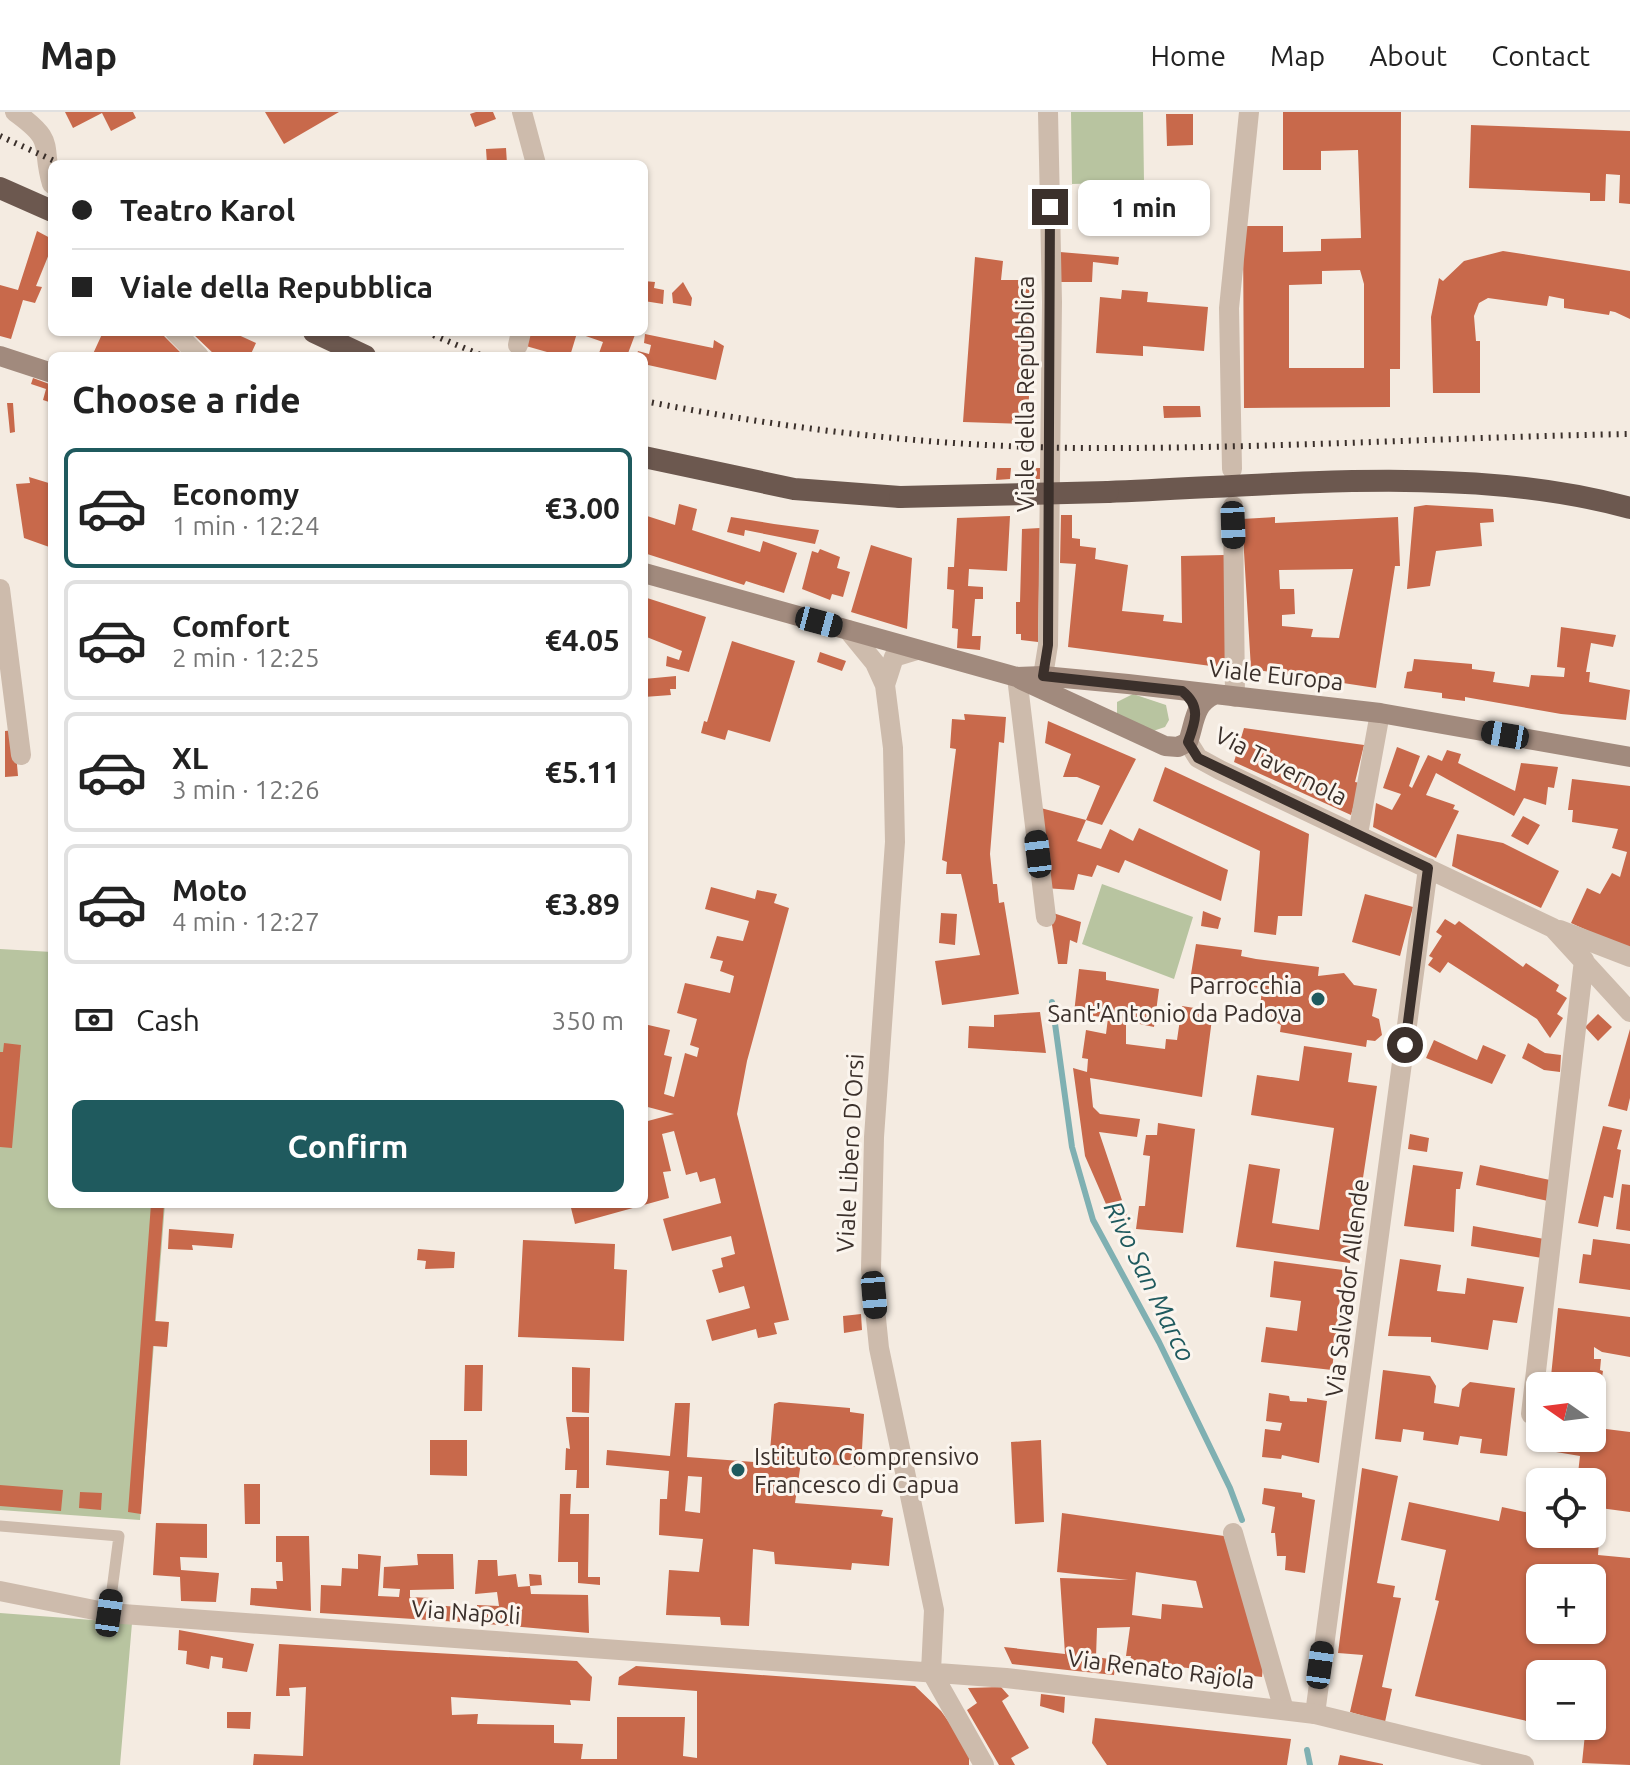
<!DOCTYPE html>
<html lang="en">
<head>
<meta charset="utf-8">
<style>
  body { margin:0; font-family:Ubuntu,sans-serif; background:#f6f6f6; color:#222; height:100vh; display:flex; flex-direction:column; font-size:30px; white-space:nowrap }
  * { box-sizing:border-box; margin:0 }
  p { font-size:26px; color:#767676 }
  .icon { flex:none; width:44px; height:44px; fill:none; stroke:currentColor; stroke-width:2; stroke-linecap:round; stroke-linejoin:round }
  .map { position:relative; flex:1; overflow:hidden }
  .details { position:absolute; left:48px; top:240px; width:600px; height:856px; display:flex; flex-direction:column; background:#fff; border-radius:12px; box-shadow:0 2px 6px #0004 }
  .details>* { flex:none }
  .guide { position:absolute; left:48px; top:48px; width:600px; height:176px; border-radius:12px; box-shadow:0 2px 6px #0004; display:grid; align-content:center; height:176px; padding:0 24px; background:#fff }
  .needle { width:52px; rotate:284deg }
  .controls { position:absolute; left:1526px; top:1260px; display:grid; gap:16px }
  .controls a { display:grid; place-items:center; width:80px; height:80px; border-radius:12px; background:#fff; box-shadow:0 2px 6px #0004; font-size:40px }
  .end { position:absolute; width:36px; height:36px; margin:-18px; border:10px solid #3b302b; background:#fff; box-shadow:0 0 0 4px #fff }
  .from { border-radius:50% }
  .bubble { position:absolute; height:56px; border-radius:12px; background:#fff; box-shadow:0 2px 6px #0004; font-size:26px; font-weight:700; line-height:56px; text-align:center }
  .car { position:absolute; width:24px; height:48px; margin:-24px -12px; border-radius:10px; box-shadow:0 0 6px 2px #0007; background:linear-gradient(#222 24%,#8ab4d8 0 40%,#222 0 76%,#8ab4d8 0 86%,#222 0) }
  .guide b { display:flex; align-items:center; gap:28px; height:76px; font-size:30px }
  .guide b+b { border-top:2px solid #e0e0e0 }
  .guide i { width:20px; height:20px; background:#222 }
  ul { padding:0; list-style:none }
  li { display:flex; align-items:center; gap:24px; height:120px; margin:0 16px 12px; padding:0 8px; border:4px solid #e0e0e0; border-radius:12px }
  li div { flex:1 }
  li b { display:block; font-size:30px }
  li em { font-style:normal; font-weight:700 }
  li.selected { border-color:#1f5a5e }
  li>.icon { width:72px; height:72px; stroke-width:1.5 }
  h2 { padding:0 24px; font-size:36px; line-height:96px }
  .pay { display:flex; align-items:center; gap:20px; height:88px; padding:0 24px; font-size:30px }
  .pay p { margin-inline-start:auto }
  .cta { display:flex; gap:16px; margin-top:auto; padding:16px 24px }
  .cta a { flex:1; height:92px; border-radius:12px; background:#1f5a5e; color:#fff; font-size:32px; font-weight:700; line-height:92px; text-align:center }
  header { display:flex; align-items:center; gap:48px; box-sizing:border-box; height:112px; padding:0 40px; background:#fff; border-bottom:2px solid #e0e0e0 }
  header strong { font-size:38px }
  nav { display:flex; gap:44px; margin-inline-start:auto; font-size:28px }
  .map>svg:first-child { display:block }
  .green { fill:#b8c4a0 }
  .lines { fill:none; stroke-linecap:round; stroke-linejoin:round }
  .stream { stroke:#7fb0b2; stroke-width:6 }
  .building { fill:#c8694b; fill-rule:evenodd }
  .service { stroke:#cdbbac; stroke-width:11 }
  .minor { stroke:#cdbbac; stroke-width:20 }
  .tertiary { stroke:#cdbbac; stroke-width:20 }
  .secondary { stroke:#a18a7d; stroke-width:20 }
  .trunk { stroke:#6c584f; stroke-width:22 }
  .rail { stroke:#3b302b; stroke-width:6; stroke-dasharray:2 6; stroke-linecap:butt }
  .trunk-bridge { stroke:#6c584f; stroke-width:22 }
  .route { stroke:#3b302b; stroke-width:10 }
  .poi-dot { fill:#1f5a5e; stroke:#fbf5ee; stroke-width:3 }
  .labels { text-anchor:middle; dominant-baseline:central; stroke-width:6; stroke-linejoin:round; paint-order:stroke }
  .street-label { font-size:24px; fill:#3b302b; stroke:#fbf5ee }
  .poi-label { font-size:24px; fill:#3b302b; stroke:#fbf5ee; text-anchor:end }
  .water-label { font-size:26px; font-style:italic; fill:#1f5a5e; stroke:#fbf5ee }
</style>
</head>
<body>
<header>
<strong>Map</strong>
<nav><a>Home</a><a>Map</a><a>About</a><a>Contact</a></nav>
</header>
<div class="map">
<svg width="1630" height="1653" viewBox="0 0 1630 1653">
  <rect width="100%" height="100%" fill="#f4ebe1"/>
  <!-- green -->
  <path class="green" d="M1071,0h72l1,70 -72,2z
    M1133,582l33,11 3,15 -4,7 -15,5 -33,-18v-12z
    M1102,772l91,33 -19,62 -92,-35z
    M0,837l52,3v252h113l-25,316 -140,-10z
    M0,1501l132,10 -12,142h-120z"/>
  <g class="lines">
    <!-- stream -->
    <path class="stream" d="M1052,890l20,145 21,73 66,122 71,146 12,32
      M1307,1638l3,15"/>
  </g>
  <!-- building -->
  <path class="building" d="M65,0h68l3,6 -25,13 -9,-18 -29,15z
    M265,0h74l-55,32z
    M476,0h17l3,7 -21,8 -5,-13z
    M1283,0h118l-1,257h-10v38l-146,1 -1,-182h40v26l38,-1v-12l40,-1 -3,-88 -37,1v19h-38zM1360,158l4,14v84h-75v-83l33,-1v-13z
    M1166,2h27v31l-26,1z
    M1471,13l159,6v73l-11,-1 1,-28 -14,-1 -1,27h-15v-8l-121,-5z
    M506,36l1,16h-20l-1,-15z
    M37,119l15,8v17l-3,-2 -13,32 6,1 -7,16 -12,-3 -12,39 -11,-3v-51l18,5z
    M1503,139l127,20v48l-15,-7 -5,-1 -1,4 -45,-7v-9l-15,-3 -2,10 -59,-8 -9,5 -5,13 2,25h4v52h-47l-2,-76 8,-39 4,3 21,-20z
    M1060,140l59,5 -1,8 -25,-3 -1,20h-31z
    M975,145l28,4 -2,19h32l-5,144 -65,-2z
    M644,169l11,1 -1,6 10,2 -1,14 -19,-3z
    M683,170l9,16 -1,8 -18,-3 -1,-10z
    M1122,178l26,2 -1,10 61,5 -4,44 -61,-5v10l-47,-3 4,-56 21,2z
    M103,220h57l24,24h-92z
    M191,220h41l24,11 -6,13h-34z
    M530,220h106l-9,24h-29l5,-14 -26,-9 -7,23h-9l-35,-10z
    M645,222l68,14 1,-8 10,6 -8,34 -68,-15 -4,10v-19h-8l2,-5 11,3 2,-9 -7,-2z
    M33,266l19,7v18l-9,-3 3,-11 -15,-5z
    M7,291h6l2,29 -5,1z
    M1163,294h37l1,11 -37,1z
    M997,356h14l-1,11 -14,1z
    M1025,356h16l-1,11h-15z
    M29,365l23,7v64l-28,-10 -8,-54 14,-1z
    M679,392l18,5 -5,21 68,22 3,-11 34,12 -13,40 -38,-12 -2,4 -100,-32v-38l31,10z
    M1426,393l67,4 1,13 -14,1 2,23 -46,5 -6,35 -23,3 7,-82z
    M1061,403h11v23l8,1v7l16,2 -1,11 33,6 -6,46 42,4 -1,6 19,2 -1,-67 43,-1 2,113 -158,-21 8,-83 -16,-1z
    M1010,404l-3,55 -38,-2 -1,17 15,1v12h-8l-3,37h9l-1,14 -23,-2 1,-19 -6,-1 2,-38 -7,-1 1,-22h6l3,-49z
    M731,405l43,7 45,6 -4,14 -70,-14 -1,6 -17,-4z
    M1275,405v6l123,-6 2,49h-5l-19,122 -125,-19 -9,-150zM1353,457l-14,69 -28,-1 2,-8 -31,-3v-11l13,-1 -1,-25h-14l-1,-19z
    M1040,416l-2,114 -17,-2v-6h-5v-32h4l2,-73z
    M871,433l41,13 -5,71 -56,-17z
    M820,437l20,8 -3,11 13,4 -7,25 -11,-3 -2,6 -28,-11 10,-38 6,2z
    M644,485l62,20 -17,55 -23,-6 1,-10 12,4 3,-9 -38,-15z
    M1561,515l55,8 -3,12 -22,-4 -5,29h4l-1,10 41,8 -4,30 -65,-6 -96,-17v4l-23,-3v-5l-38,-5 3,-16 5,-1 2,-12 58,5v5l23,3 -2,10 36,5 2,-12 33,2 1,-9 -8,-1z
    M732,529l63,20 -25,81 -42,-12 -3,10 -24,-7 3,-12 3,1z
    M820,540l26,9 -4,10 -25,-9z
    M676,564v13h-6l1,6 -27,2v-18z
    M964,602l42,3 -2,26 -5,-1 -9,112 3,30h4l2,19 5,-1 15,92 -77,11 -7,-44 45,-6 -19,-81h-15l1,-12 -5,-2 14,-111 -6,-1 2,-29 13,1z
    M1048,609l88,38 -34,66 -16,-5 -9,21 24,8 9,-20 23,12 6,-13 89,42 -7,31 -96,-41 -6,13 -22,-8 -5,12 -14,-3 -4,16 -30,-2 -7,-81 49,13 14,-34 -23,-9h-14l8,-23 -26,-11z
    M1244,616l120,17 -9,37 5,1 -9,32 -117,-53z
    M14,618l4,46 -13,1v-46z
    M1397,635l23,9 -11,30 3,2 16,-33 14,6 5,-11 14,4 -3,9 57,28 6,-28 37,4 -4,21 -6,-1 -2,18 -22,-7 -10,18 -78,-43 -10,22 29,10 -2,4 6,2 -23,47 -63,-31 3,-24 16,7 9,-16 -18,-6z
    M1165,655l144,67 -7,82h-24l-2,19 -22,-3 6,-81 -107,-50z
    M1572,667l58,7v164l-59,-27 16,-35 13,6 12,-21 8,4 7,-25 -15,-4 6,-19 -46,-7 1,-12h-5z
    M1523,704l17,9 -12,20 -17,-9z
    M1457,722l46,9 56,28 -18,37 -89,-42z
    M711,775l44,12 2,-9 20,4 -3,9 15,5 -42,153 -10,53 52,206 -15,3 3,11 -19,4 -2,-9 -44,12 -6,-21 44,-12 -6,-22 -25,7 -7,-23 11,-3 -2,-9 14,-4 -4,-18 -59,15 -9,-32 58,-16 -6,-25 -15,4 -3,-10 -11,3 -12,-44 -12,3 9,37 -8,1 6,26 -94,26 -5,-20h74v-82l30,-8 -30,-8v-82l26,6 -6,25 8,2 -8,37 10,3 11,-44 12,4 2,-9 -9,-3 7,-26 -20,-6 8,-30 45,10 4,-17 -14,-5 3,-10 -13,-3 7,-22 26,5 6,-20 -44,-12z
    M1365,782l48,13 -13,49 -48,-14z
    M1203,799l18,7 -3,11 -17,-3z
    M1050,800l31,10 -4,21 -7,-3 -3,24h-9z
    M941,801l16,1 -2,31 -16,-2z
    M1445,807l10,6 4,-4 64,46 3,-4 33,22 -3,6 11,7 -10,16 6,4 -13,20 -13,-19 -89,-57 -8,11 -12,-8 5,-7 -4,-2 13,-20 -6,-4z
    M1196,832l46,6 -1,6 15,3 63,8 -1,9 26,-3 10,12 23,4 -5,27 7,3 3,16 -7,6 -8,-1 -1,7 -86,-15 1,-7 -10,-5 1,-10 -12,-1 2,-21 -72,-8z
    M1079,857l27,3v8l53,9 -5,38 -28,-6v23l39,5 1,-10 11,1 5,-34 31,5 -11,86 -112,-19 3,29 7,7 40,5 -3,18 -38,-5 30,89 -13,6 -31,-71 -12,-88 14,4 1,-13 -6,-1 4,-28 20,4 2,-16 -34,-5z
    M1040,900l6,41 -78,-5 1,-22 25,1v-12z
    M1598,902l14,13 -14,14 -13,-14z
    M1630,917v69l-3,13 -19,-5z
    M1434,928l43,20 6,-15 23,10 -14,29 -66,-26z
    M4,931l17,2 -9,103 -12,-1v-95h3z
    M1528,931l17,10 16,2 -1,17 -16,-2 -22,-12z
    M1304,934l48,7 -4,29 29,4 -27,177 -114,-16 13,-83 31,5 -8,54 47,7 15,-102 -83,-13 6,-40 42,6z
    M1158,1011l37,6 -12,104 -47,-4 3,-23h6l5,-50 -7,-1 3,-20h11z
    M1603,1014l19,4 -5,19 4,1 -8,48 -9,-2 -6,31 -20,-4z
    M1410,1022l19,4 -2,14 -19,-3z
    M1413,1053l50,7 -3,17h-4l-2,43 -50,-6z
    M1480,1053l70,15 -2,21 -72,-16z
    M1622,1072l8,1v46l-14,-2z
    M151,1092h13l-9,117 14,1 -2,25 -14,-1 -12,168 -13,-2z
    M1473,1114l71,13 -2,19 -71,-12z
    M169,1117l65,5 -2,14 -40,-3 1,5 -25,-1z
    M1593,1127l37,5v46l-51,-7 4,-29 8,1z
    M523,1128l92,4 -1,25 13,1 -3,71 -106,-4z
    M418,1137l37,3 -1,16 -29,1 1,-8 -9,-1z
    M1400,1147l41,6 -4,26 28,3 2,-16 57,9 -7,36 -24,-3 -5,30 -57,-8v-5l-43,-1z
    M1274,1149l69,9 -11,100 -71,-8 5,-35 31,4 4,-30 -31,-4z
    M1558,1196l72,9v40l-28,-5 -8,-5v12h7l-1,11 3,1 -9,58 -2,-43h-42z
    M861,1202l1,16 -18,3 -1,-17z
    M465,1253h18l-1,46h-18z
    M572,1255l18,1 -1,45 -17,-1z
    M1383,1258l47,6 6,10 -2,17 25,4 3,-18 8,-7 45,6 -8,68 -27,-3 2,-14 -22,-3 -2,9 -35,-5 1,-8 -21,-3 -2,13 -26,-3z
    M1269,1281l20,3 1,5 17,1v-4l20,3 -8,62 -37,-8 -1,4 -19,-2 3,-28 15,2 2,-8 -16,-2z
    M779,1290l71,6v4l14,2 -3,53 -60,-5 -6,41 88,7 -2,6 12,2 -4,48 -37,-3 -1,7 -76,-6 -1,-12 -21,-3 -4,77 -28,-1 -1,-8 -54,-2 3,-45 30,2 4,-33 -44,-4 1,-36h7l2,-28 -63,-6 1,-15 63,6 5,-53h15l-3,54 82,6 5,-59zM688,1364l14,1 -2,36 -15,-2z
    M566,1305h23v71h-13l1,-18h-12l1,-22 4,1z
    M1606,1317l24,3v80l-30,-4 2,-8 -10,-3v-15h-15l3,-26 -36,-6 1,-12 60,1z
    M430,1328h37v36l-37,-1z
    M1041,1328l3,82 -29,2 -4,-82z
    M1362,1356l36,8 -21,107 18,3 -2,11 8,1 -19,89 10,2 -7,33 -35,-10 13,-57 -25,-2z
    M244,1372h16v40h-15z
    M0,1373l63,5 -2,21 -61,-5z
    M1264,1376l38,5v4l13,3 -10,73 -20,-3 1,-14h-9l-2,-23h-4l4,-26 -13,-3z
    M80,1380l22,1 -1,17 -22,-2z
    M560,1382h11l-1,20h19l-1,63h12v8l-22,-2v-21h-20z
    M1409,1390l90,19 3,-14 37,8 -2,14 3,5h27l32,8 -1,13 32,3v207l-48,-2 3,-29 -29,-7 36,-1v-52h-52v50l-125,-28 24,-95 -4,-1 11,-50 -45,-10zM1540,1466h52v52h-52z
    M1062,1401l162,23 40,119 -2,22 -132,-16 1,-5h-5l4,-29 -33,1 -1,29 20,3 -2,15 -102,-11 -8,-17 61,7 -5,-76 68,2 -71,-8zM1136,1460l60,9 7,27 -41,-4 -1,15 -29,-4z
    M156,1411l51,1v34l-27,-1 1,13 38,3 -3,29 -35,-1 -1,-24 -27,-2z
    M276,1424h33l2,75 -61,-6 1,-17 26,1 -1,-8h7l-1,-19h-6z
    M358,1442l23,2 -3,40 21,1 1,-8 -17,-1 1,-21 34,-2 -1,-11h36l1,35 -44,1v7l21,1 -1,7 31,2 -1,15 -140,-9 1,-28 20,1 1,-18 16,1z
    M478,1448h19l1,16 18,-2 2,13 12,-1 -1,-12 12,1 1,10 -12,1 1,8 57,1 1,38 -113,-10 1,-18 22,1 -2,-14 -22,2z
    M179,1518l75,14 -7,28 -25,-4 1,-10 -12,-2 -2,13 -23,-5 1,-13 -9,-1z
    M279,1532l298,17 15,16 -2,24 -20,-1 1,5 -120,-8 1,18 26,-1 -1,10 77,1v18l29,1 -2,15h36v-42h68l-2,39 14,2v-67l-79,-6 1,-8 17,-11 279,20 26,25 15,21 13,25v8h-716l1,-11 49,2 3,-69 -17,1 1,8h-14z
    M1001,1575l8,9 -7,5 27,47 -18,10 4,7h-16l-32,-55 10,-7 -9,-15z
    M1041,1582l24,3 -1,16 -24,-7z
    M227,1600h24l-1,17 -23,-1z
    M1095,1606l196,21 -4,26h-180l-15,-22z
    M1340,1643l43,9v1h-45z"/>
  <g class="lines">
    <!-- service -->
    <path class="service" d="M0,1414l119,10 -10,77"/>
    <!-- minor -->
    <path class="minor" d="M522,0l14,52
      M518,233l3,-13
      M1232,357l-3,-161 20,-196
      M1233,394l2,191
      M0,477l21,166
      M1043,564l5,-31 4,-343 -4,-190
      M1017,565l29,240
      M1188,630l10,16 22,12 333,158 77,84
      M1358,722l22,-121
      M1560,818l70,27
      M1531,1302l53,-454
      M1233,1421l51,177
      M1315,1602l113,-846"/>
    <!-- tertiary -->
    <path class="tertiary" d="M15,0c43,31 25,32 37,72
      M175,220l24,24
      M848,518l27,33 10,22
      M917,538l-23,7 -9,28 8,63 2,94 -21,295 -3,132 8,79 55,262 -3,61
      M0,1479l109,22 897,65 309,36 209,51
      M931,1559l53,94"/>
    <!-- secondary -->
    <path class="secondary" d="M0,244l52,17
      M644,461l373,104 26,-1 85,8 252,29 250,44
      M1020,567l145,67 13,1 10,-5c7,-20 6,-38 26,-47"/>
    <!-- trunk -->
    <path class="trunk" d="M0,76l52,23
      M314,220l51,24
      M644,345l150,32 106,8
      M1108,380c166,-6 361,-29 522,16"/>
    <!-- rail -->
    <path class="rail" d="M0,24l61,28
      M426,220l57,24
      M644,289c152,30 309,48 464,47 174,0 348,-11 522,-14"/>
    <!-- trunk-bridge -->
    <path class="trunk-bridge" d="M900,385l208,-5"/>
  </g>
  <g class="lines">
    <!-- route -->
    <path class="route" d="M1050,95l-2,438 -5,31 139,15c19,15 14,29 6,51l10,16 230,110 -23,177"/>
  </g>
  <!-- markers -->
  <g class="poi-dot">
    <circle cx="1318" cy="887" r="8"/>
    <circle cx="738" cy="1358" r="8"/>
  </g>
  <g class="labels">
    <!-- street labels -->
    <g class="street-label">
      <text transform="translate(1025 282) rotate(-90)">Viale della Repubblica</text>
      <text transform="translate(1276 563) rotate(6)">Viale Europa</text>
      <text transform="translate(1281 654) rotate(27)">Via Tavernola</text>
      <text transform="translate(850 1041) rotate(-87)">Viale Libero D'Orsi</text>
      <text transform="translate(1347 1176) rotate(-83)">Via Salvador Allende</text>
      <text transform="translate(466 1500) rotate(4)">Via Napoli</text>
      <text transform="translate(1161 1557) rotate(7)">Via Renato Rajola</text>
    </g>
    <!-- poi labels -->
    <g class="poi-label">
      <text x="1302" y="873">Parrocchia<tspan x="1302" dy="28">Sant'Antonio da Padova</tspan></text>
      <text x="754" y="1344" text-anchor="start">Istituto Comprensivo<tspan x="754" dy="28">Francesco di Capua</tspan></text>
    </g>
    <!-- water labels -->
    <g class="water-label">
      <text transform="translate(1150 1169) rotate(64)">Rivo San Marco</text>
    </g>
  </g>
</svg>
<div class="controls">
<a><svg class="needle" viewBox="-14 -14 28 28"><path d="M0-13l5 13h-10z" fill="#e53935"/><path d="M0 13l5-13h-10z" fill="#767676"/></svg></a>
<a><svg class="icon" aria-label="locate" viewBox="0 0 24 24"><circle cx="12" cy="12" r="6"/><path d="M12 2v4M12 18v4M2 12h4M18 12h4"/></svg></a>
<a>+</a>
<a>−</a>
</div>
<i class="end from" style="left:1405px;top:933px"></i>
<i class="end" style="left:1050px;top:95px"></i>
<div class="bubble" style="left:1078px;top:68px;width:132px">1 min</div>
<i class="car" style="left:1233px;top:413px;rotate:178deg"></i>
<i class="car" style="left:819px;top:510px;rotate:105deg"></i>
<i class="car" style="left:1505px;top:623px;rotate:280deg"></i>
<i class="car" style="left:1038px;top:742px;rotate:353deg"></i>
<i class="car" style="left:874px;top:1183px;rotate:175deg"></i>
<i class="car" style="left:109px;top:1501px;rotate:8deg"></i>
<i class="car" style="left:1320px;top:1553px;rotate:8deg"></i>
<div class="guide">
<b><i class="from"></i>Teatro Karol</b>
<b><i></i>Viale della Repubblica</b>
</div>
<section class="details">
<h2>Choose a ride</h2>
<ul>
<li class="selected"><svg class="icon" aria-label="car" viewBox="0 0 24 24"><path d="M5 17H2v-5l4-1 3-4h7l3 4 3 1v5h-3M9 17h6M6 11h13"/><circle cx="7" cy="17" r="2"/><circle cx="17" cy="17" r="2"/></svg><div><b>Economy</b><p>1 min · 12:24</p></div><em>€3.00</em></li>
<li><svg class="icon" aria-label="car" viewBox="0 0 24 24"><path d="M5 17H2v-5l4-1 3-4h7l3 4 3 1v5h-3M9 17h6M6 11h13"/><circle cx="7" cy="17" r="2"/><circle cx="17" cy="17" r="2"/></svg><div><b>Comfort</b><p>2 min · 12:25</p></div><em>€4.05</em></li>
<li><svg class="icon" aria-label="car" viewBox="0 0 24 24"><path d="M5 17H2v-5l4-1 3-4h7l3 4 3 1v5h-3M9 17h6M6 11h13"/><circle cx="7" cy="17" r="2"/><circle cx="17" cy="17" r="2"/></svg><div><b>XL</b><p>3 min · 12:26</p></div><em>€5.11</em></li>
<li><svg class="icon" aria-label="car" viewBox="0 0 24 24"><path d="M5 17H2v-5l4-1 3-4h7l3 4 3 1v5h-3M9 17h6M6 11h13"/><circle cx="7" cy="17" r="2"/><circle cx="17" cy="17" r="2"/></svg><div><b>Moto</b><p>4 min · 12:27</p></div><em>€3.89</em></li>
</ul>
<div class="pay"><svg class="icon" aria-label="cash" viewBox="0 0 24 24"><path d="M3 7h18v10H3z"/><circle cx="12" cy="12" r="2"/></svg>Cash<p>350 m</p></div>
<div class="cta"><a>Confirm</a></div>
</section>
</div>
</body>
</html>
